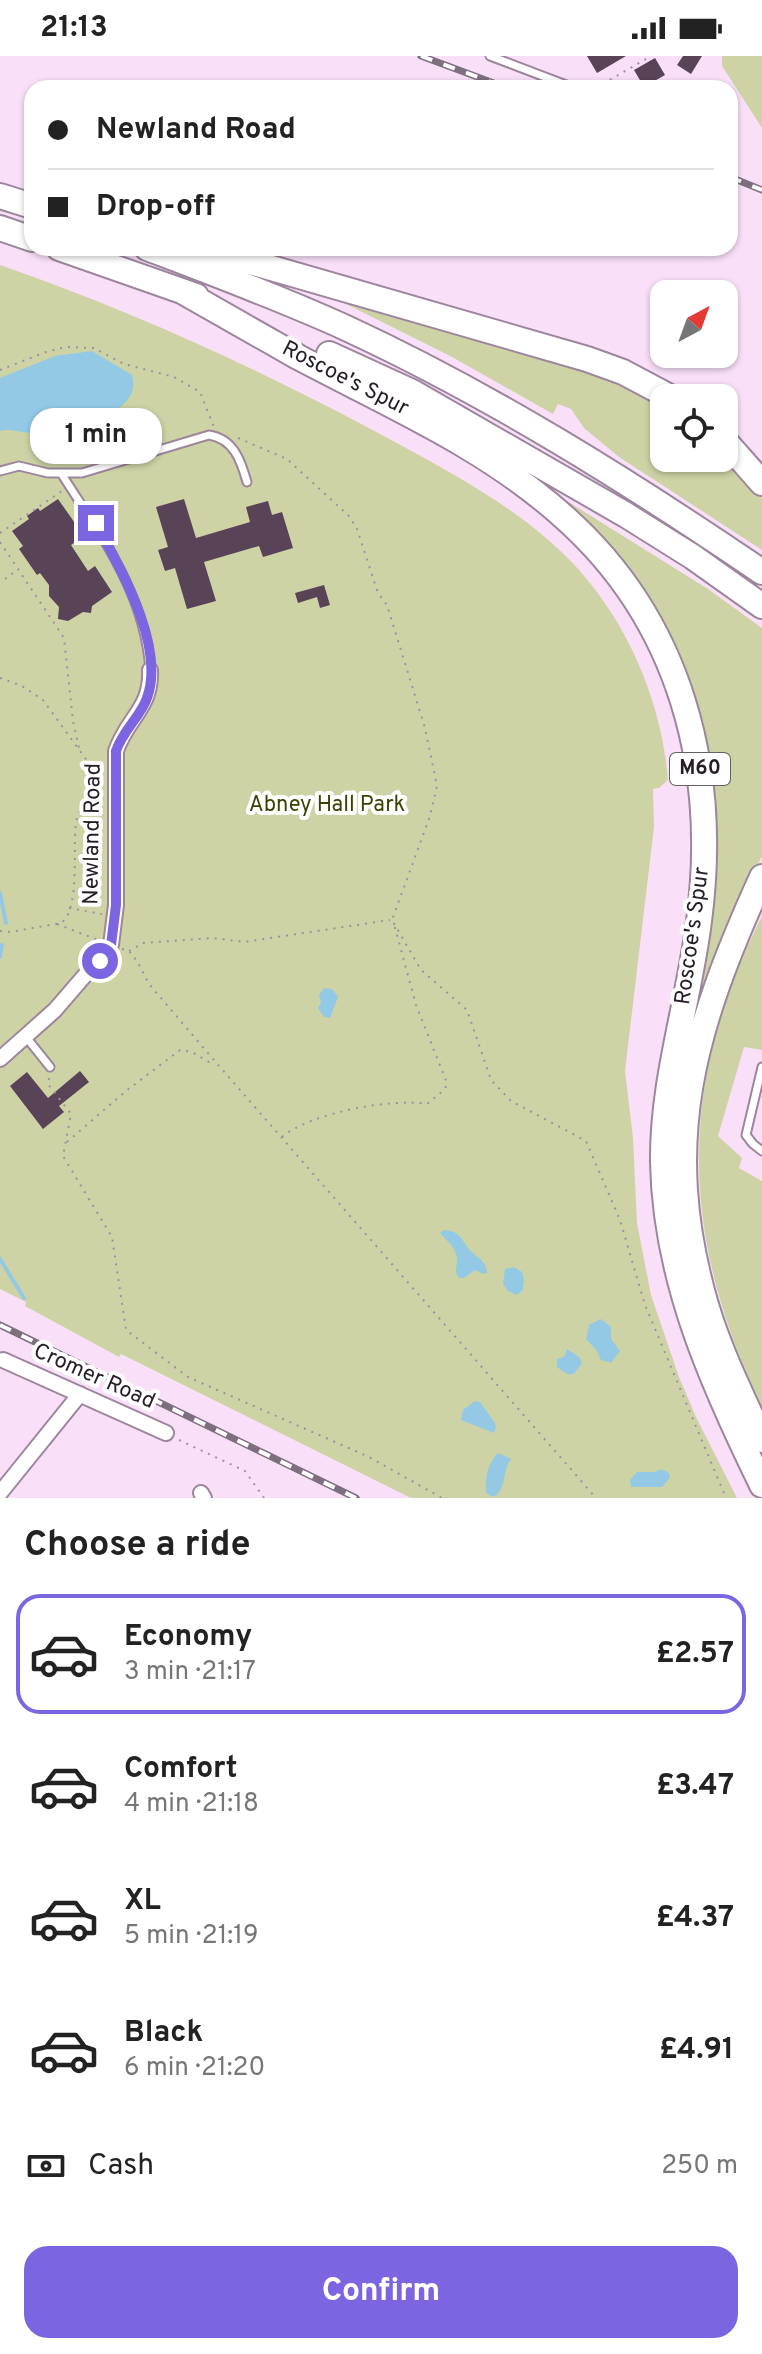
<!DOCTYPE html>
<html lang="en">
<head>
<meta charset="utf-8">
<style>
  body { margin:0; font-family:Overpass,sans-serif; background:#f2f2f2; color:#222; height:100vh; display:flex; flex-direction:column; font-size:30px; white-space:nowrap }
  * { box-sizing:border-box; margin:0 }
  p { font-size:26px; color:#767676 }
  .icon { flex:none; width:44px; height:44px; fill:none; stroke:currentColor; stroke-width:2; stroke-linecap:round; stroke-linejoin:round }
  .map { position:relative; height:1442px; overflow:hidden }
  .panel { display:flex; flex-direction:column; background:#fff; flex:1 }
  .panel>* { flex:none }
  .banner { position:absolute; left:24px; top:24px; width:714px; height:176px; border-radius:24px; box-shadow:0 2px 6px #0004; display:grid; align-content:center; height:176px; padding:0 24px; background:#fff }
  .needle { width:52px; rotate:41deg }
  .buttons { position:absolute; left:650px; top:224px; display:grid; gap:16px }
  .buttons a { display:grid; place-items:center; width:88px; height:88px; border-radius:16px; background:#fff; box-shadow:0 2px 6px #0004; font-size:40px }
  .end { position:absolute; width:36px; height:36px; margin:-18px; border:10px solid #7c65e0; background:#fff; box-shadow:0 0 0 4px #fff }
  .from { border-radius:50% }
  .bubble { position:absolute; height:56px; border-radius:24px; background:#fff; box-shadow:0 2px 6px #0004; font-size:26px; font-weight:700; line-height:56px; text-align:center }
  .banner b { display:flex; align-items:center; gap:28px; height:76px; font-size:30px }
  .banner b+b { border-top:2px solid #e0e0e0 }
  .banner i { width:20px; height:20px; background:#222 }
  ul { padding:0; list-style:none }
  li { display:flex; align-items:center; gap:24px; height:120px; margin:0 16px 12px; padding:0 8px; border:4px solid transparent; border-radius:24px }
  li div { flex:1 }
  li b { display:block; font-size:30px }
  li em { font-style:normal; font-weight:700 }
  li.on { border-color:#7c65e0 }
  li>.icon { width:72px; height:72px; stroke-width:1.5 }
  h2 { padding:0 24px; font-size:36px; line-height:96px }
  .pay { display:flex; align-items:center; gap:20px; height:88px; padding:0 24px; font-size:30px }
  .pay p { margin-inline-start:auto }
  .cta { display:flex; gap:16px; margin-top:auto; padding:16px 24px }
  .cta a { flex:1; height:92px; border-radius:24px; background:#7c65e0; color:#fff; font-size:32px; font-weight:700; line-height:92px; text-align:center }
  .status { display:flex; justify-content:space-between; align-items:center; height:56px; padding:0 40px; background:#fff; direction:ltr }
  .status svg { height:22px; fill:currentColor }
  .map>svg:first-child { display:block }
  .green { fill:#ced3a6 }
  .water { fill:#94c9e5 }
  .lines { fill:none; stroke-linecap:round; stroke-linejoin:round }
  .stream { stroke:#94c9e5; stroke-width:4 }
  .building { fill:#584357 }
  .lane-casing { stroke:#9d869d; stroke-width:11 }
  .street-casing { stroke:#9d869d; stroke-width:18 }
  .highway-casing { stroke:#9d869d; stroke-width:28 }
  .path { stroke:#a18fa0; stroke-width:2; stroke-dasharray:2 6; stroke-linecap:butt }
  .lane { stroke:#fff; stroke-width:7 }
  .street { stroke:#fff; stroke-width:14 }
  .highway { stroke:#fff; stroke-width:24 }
  .rail-casing { stroke:#7e6e7e; stroke-width:7 }
  .rail { stroke:#fff; stroke-width:4; stroke-dasharray:12; stroke-linecap:butt }
  .route { stroke:#7c65e0; stroke-width:10 }
  .labels { text-anchor:middle; dominant-baseline:central; stroke-width:8; stroke-linejoin:round; paint-order:stroke }
  .shield { fill:#fff; stroke:#666066; stroke-width:2 }
  .shield-label { font-size:20px; font-weight:bold; fill:#251c25 }
  .street-label { font-size:22px; fill:#251c25; stroke:#fff }
  .park-label { font-size:22px; fill:#3d4002; stroke:#fff }
</style>
</head>
<body>
<div class="status"><b>21:13</b><svg viewBox="0 0 49 12"><path d="M0 12V9h3v3zM5 12V6h3v6zM10 12V3h3v9zM15 12V0h3v12zM26 1h20v11H26zM47 4h2v5h-2z"/></svg></div>
<div class="map">
<svg width="762" height="1442" viewBox="0 0 762 1442">
  <rect width="100%" height="100%" fill="#f9e0f8"/>
  <!-- green -->
  <path class="green" d="M722,0h40v72l-40,-62z
    M0,209c147,51 282,115 419,190 59,33 115,65 161,116 50,57 82,133 88,209l-9,8 -6,1 1,38 -29,244 8,67 4,85 14,72 28,82 17,40 41,81h-326l-290,-144 -2,3 -94,-51 1,-4 -26,-13z
    M344,247l244,65 76,35v55h60l32,31 6,10v51l-143,-93 -35,-29 -13,-19 -13,-5 -5,10 -101,-57z
    M535,425l173,108 54,39v228l-27,56 -39,111 -7,-1 21,-122 -37,-248z
    M762,860v134l-18,-3 -26,89 24,22 -3,10 23,13v226c-82,-171 -86,-320 0,-491z"/>
  <!-- water -->
  <path class="water" d="M92,295l40,24c9,30 -29,44 -53,47 -1,0 -12,1 -13,1 -12,4 -21,11 -35,10 -11,0 -19,-5 -31,-2v-53l55,-22z
    M324,932l8,1 6,8 -8,21 -6,-1 -6,-9 3,-5 -2,-8z
    M444,1174c15,1 17,8 24,18 8,10 19,12 19,25l-4,1 -8,-4 -11,8h-5c-6,-9 -1,-11 -2,-21 -2,-10 -10,-16 -17,-24z
    M514,1211l8,5 2,7 -1,11 -6,5 -9,-4 -5,-7 2,-15z
    M601,1263l10,8v12l9,12 -9,12 -10,-3 -4,-9 -11,-12 3,-14z
    M567,1293l12,8 3,6c-10,15 -11,14 -25,4v-8l7,-2z
    M475,1345l5,1 15,21 1,4 -2,6 -33,-13 2,-10z
    M498,1397l13,6c-9,11 -4,32 -18,38l-7,-4c-1,-16 1,-28 12,-40z
    M661,1413l8,4 1,5 -8,9h-31l-1,-7 7,-8h18z"/>
  <g class="lines">
    <!-- stream -->
    <path class="stream" d="M0,837l6,30
      M0,901l2,-12
      M0,1203l24,39"/>
  </g>
  <!-- building -->
  <path class="building" d="M587,0h39l-29,17z
    M683,0h19l-11,18 -14,-9z
    M655,2l10,17 -21,12 -10,-17z
    M58,443l26,37 -13,9 17,26 7,-5 17,26 -20,14 -1,7 -8,-1 -15,9 -10,-2 1,-12 -10,-11v-11l-9,-12 -3,2 -18,-26 4,-3 -11,-15 17,-12 -2,-3 11,-8 2,3z
    M184,443l12,39 54,-16 -4,-15 22,-6 4,14 10,-3 11,36 -30,9 -4,-11 -55,16 12,39 -29,8 -12,-41 -10,3 -7,-21 10,-3 -12,-40z
    M324,529l6,20 -10,3 -3,-11 -19,6 -3,-10z
    M80,1015l9,11 -30,24 5,6 -21,17 -33,-43 17,-14 21,26z"/>
  <g class="lines">
    <defs>
      <path id="lane" d="M490,0l84,32
        M0,415l19,-5 29,7h34l127,-38c25,4 32,26 38,47
        M61,417c41,65 83,118 89,197
        M26,981l24,30
        M762,1011l-16,68 7,9 9,7"/>
      <path id="street" d="M0,1003l55,-49 56,-65 5,-40v-154c11,-33 36,-43 34,-81
        M3,1304l163,73
        M0,1437l80,-99
        M201,1437l3,5"/>
      <path id="highway" d="M0,140l32,10
        M0,172l32,11
        M59,192l137,48
        M147,192c66,25 133,50 197,79 147,68 284,154 418,245
        M202,192l385,111 36,13 49,26
        M182,235c39,22 77,44 116,66 92,49 187,89 266,160 117,104 155,252 135,404 -10,81 -37,159 -36,241 2,116 49,221 99,323
        M329,298l83,38 214,123 67,42 69,49
        M724,384l38,43
        M762,821c-68,150 -104,263 -56,428 14,47 36,91 56,135"/>
    </defs>
    <!-- lane casing -->
    <use href="#lane" class="lane-casing"/>
    <!-- street casing -->
    <use href="#street" class="street-casing"/>
    <!-- highway casing -->
    <use href="#highway" class="highway-casing"/>
    <!-- path -->
    <path class="path" d="M596,32l55,-32
      M0,314l46,-18 20,-5 28,1 30,16 50,13 26,15 14,35
      M238,382l49,21 62,57 8,13 21,64 9,12 38,123 12,58 -7,30 -38,104 29,50 46,40 24,70 20,21 75,40 34,79 25,85 81,193
      M0,477l62,-42
      M0,486l64,96 9,83 6,27
      M5,523l12,-9
      M0,622l22,8 21,14 58,80
      M69,852l33,6
      M57,868l41,16
      M0,875l10,1 51,-9c21,-15 10,-82 16,-105 1,-7 8,-11 9,-17 3,-11 -1,-25 2,-38
      M122,893l7,2 8,10 12,23 64,75 383,439
      M129,895l14,-8 70,-5 31,4 146,-22
      M49,1022l-1,6 23,30 -8,42 49,81 14,93 62,47 181,80 73,41
      M282,1081c28,-24 109,-39 145,-33l18,-15 2,-6 -31,-78 -22,-81
      M67,1086l59,-51 54,-41 12,2 17,10 3,-3
      M179,1384l66,31 19,27"/>
    <!-- lane -->
    <use href="#lane" class="lane"/>
    <!-- street -->
    <use href="#street" class="street"/>
    <!-- highway -->
    <use href="#highway" class="highway"/>
    <defs>
      <path id="rail" d="M421,0l86,32
        M730,121l32,13
        M0,1269l356,173"/>
    </defs>
    <!-- rail casing -->
    <use href="#rail" class="rail-casing"/>
    <!-- rail -->
    <use href="#rail" class="rail"/>
  </g>
  <g class="lines">
    <!-- route -->
    <path class="route" d="M96,467c24,45 70,123 51,175 -6,18 -24,32 -31,53v154l-5,40 -11,16"/>
  </g>
  <g class="labels">
    <!-- shield labels -->
    <rect class="shield" x="670" y="697" width="60" height="32" rx="6"/>
    <g class="shield-label">
      <text x="700" y="713">M60</text>
    </g>
    <!-- street labels -->
    <g class="street-label">
      <text transform="translate(345 323) rotate(27)">Roscoe's Spur</text>
      <text transform="translate(93 778) rotate(-89)">Newland Road</text>
      <text transform="translate(693 880) rotate(-82)">Roscoe's Spur</text>
      <text transform="translate(94 1321) rotate(24)">Cromer Road</text>
    </g>
    <!-- park labels -->
    <g class="park-label">
      <text x="327" y="749">Abney Hall Park</text>
    </g>
  </g>
</svg>
<div class="buttons">
<a><svg class="needle" viewBox="-14 -14 28 28"><path d="M0-13l5 13h-10z" fill="#e53935"/><path d="M0 13l5-13h-10z" fill="#767676"/></svg></a>
<a><svg class="icon" aria-label="locate" viewBox="0 0 24 24"><circle cx="12" cy="12" r="6"/><path d="M12 2v4M12 18v4M2 12h4M18 12h4"/></svg></a>
</div>
<i class="end from" style="left:100px;top:905px"></i>
<i class="end" style="left:96px;top:467px"></i>
<div class="bubble" style="left:30px;top:352px;width:132px">1 min</div>
<div class="banner">
<b><i class="from"></i>Newland Road</b>
<b><i></i>Drop-off</b>
</div>
</div>
<section class="panel">
<h2>Choose a ride</h2>
<ul>
<li class="on"><svg class="icon" aria-label="car" viewBox="0 0 24 24"><path d="M5 17H2v-5l4-1 3-4h7l3 4 3 1v5h-3M9 17h6M6 11h13"/><circle cx="7" cy="17" r="2"/><circle cx="17" cy="17" r="2"/></svg><div><b>Economy</b><p>3 min · 21:17</p></div><em>£2.57</em></li>
<li><svg class="icon" aria-label="car" viewBox="0 0 24 24"><path d="M5 17H2v-5l4-1 3-4h7l3 4 3 1v5h-3M9 17h6M6 11h13"/><circle cx="7" cy="17" r="2"/><circle cx="17" cy="17" r="2"/></svg><div><b>Comfort</b><p>4 min · 21:18</p></div><em>£3.47</em></li>
<li><svg class="icon" aria-label="car" viewBox="0 0 24 24"><path d="M5 17H2v-5l4-1 3-4h7l3 4 3 1v5h-3M9 17h6M6 11h13"/><circle cx="7" cy="17" r="2"/><circle cx="17" cy="17" r="2"/></svg><div><b>XL</b><p>5 min · 21:19</p></div><em>£4.37</em></li>
<li><svg class="icon" aria-label="car" viewBox="0 0 24 24"><path d="M5 17H2v-5l4-1 3-4h7l3 4 3 1v5h-3M9 17h6M6 11h13"/><circle cx="7" cy="17" r="2"/><circle cx="17" cy="17" r="2"/></svg><div><b>Black</b><p>6 min · 21:20</p></div><em>£4.91</em></li>
</ul>
<div class="pay"><svg class="icon" aria-label="cash" viewBox="0 0 24 24"><path d="M3 7h18v10H3z"/><circle cx="12" cy="12" r="2"/></svg>Cash<p>250 m</p></div>
<div class="cta"><a>Confirm</a></div>
</section>
</body>
</html>
